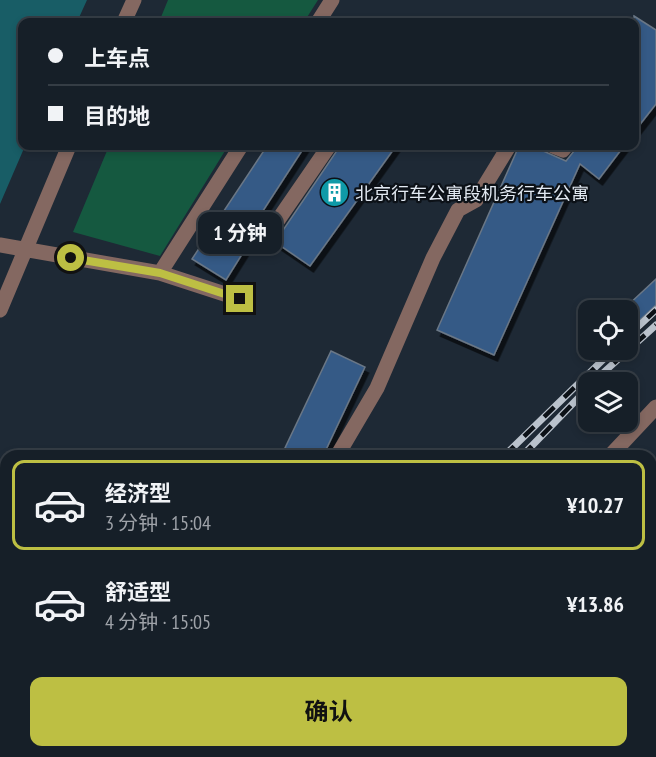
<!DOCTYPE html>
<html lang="zh">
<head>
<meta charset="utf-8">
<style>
  body { margin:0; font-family:"PT Sans Narrow","Noto Sans SC",sans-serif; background:#1f2730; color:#f1f3f6; height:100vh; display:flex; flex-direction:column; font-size:22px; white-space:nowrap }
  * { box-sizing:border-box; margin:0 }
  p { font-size:20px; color:#9ea2a8 }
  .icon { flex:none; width:33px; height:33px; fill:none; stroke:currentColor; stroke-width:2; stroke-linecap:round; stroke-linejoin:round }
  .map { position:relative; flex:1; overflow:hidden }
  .drawer { position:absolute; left:0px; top:450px; width:657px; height:308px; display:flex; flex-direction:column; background:#161f28; border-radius:18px 18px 0 0; box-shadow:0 3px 9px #0003,0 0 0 2px #353d45 }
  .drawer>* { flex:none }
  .guide { position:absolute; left:18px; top:18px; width:621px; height:132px; border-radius:12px; box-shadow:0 3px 9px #0003,0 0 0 2px #353d45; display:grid; align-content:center; height:132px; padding:0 30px; background:#161f28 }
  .controls { position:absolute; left:578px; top:300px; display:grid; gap:12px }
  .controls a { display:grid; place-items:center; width:60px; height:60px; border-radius:12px; background:#161f28; box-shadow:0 3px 9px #0003,0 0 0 2px #353d45; font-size:30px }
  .end { position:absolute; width:27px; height:27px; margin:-14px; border:8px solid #bdbf43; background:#111; box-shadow:0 0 0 3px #111 }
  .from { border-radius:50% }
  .bubble { position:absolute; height:42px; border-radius:12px; background:#161f28; box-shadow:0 3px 9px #0003,0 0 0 2px #353d45; font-size:20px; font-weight:700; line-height:42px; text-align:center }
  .guide b { display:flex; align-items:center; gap:21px; height:57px; font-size:22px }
  .guide b+b { border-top:2px solid #353d45 }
  .guide i { width:15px; height:15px; background:#f1f3f6 }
  ul { padding:10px 0 0; list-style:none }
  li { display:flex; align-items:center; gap:18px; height:90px; margin:0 12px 9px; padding:0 18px; border:3px solid transparent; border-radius:12px }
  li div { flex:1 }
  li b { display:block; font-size:22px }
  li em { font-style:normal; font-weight:700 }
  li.active { border-color:#bdbf43 }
  li>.icon { width:54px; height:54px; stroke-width:1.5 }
  .button { display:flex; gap:12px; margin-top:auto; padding:12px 30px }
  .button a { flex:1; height:69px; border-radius:12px; background:#bdbf43; color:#111; font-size:24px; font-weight:700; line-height:69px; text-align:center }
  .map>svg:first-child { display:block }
  .green { fill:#155940 }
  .water { fill:#185d66 }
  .building { fill:#355a86; stroke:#6a7786; stroke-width:1.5; filter:url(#shadow) }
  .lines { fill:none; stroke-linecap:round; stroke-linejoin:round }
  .minor { stroke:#846861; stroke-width:15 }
  .rail-casing { stroke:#bac2cc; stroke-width:7 }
  .rail { stroke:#0c1117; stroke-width:4.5; stroke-dasharray:14; stroke-linecap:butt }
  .route { stroke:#bdbf43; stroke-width:8 }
  .labels { text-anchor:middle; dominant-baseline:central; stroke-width:4.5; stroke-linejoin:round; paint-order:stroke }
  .poi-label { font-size:18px; fill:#e2e9f2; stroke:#0c1117; text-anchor:start }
</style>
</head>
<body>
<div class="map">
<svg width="656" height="757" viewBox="0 0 656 757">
  <defs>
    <filter id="shadow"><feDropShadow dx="3.5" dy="6" stdDeviation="0" flood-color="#0009"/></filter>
  </defs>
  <rect width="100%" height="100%" fill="#1e2935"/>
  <!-- green -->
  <path class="green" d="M168,0h150l-14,22h-145z
    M109,146h119l-68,110 -87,-24z"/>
  <!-- water -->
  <path class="water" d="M0,0h87l-10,22h-55v124h3l-25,58z"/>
  <!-- building -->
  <path class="building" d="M634,16l22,14v74l-22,28z
    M267,146h38l-61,94 5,3 -23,37 -34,-21z
    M340,146h56l-86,120 -35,-24z
    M519,146h13l34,15 12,-15h46l-25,33 -19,-15 -86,191 -57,-25z
    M656,279v26l-29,27v-26z
    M331,351l34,16 -42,89h-20l-18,-8z"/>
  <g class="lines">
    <!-- minor -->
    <path class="minor" d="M124,22l10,-22
      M318,22l14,-22
      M553,146l10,4 3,-4
      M265,239l64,-93
      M0,245l160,28 80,26
      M160,273l81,-127
      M0,310l69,-164
      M337,456l40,-68 56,-130 25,-48 18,-10 33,-54
      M610,456l46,-49
      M651,527l5,1
      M651,714l5,3
      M621,752l12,5
      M128,757l3,-5
      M199,757l2,-5
      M414,757l3,-5"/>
    <defs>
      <path id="rail" d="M627,337l29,-27
        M593,382l63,-57
        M504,456l109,-106
        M522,456l66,-68
        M345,757l2,-5
        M359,757l2,-5"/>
    </defs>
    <!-- rail casing -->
    <use href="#rail" class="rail-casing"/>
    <!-- rail -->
    <use href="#rail" class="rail"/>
  </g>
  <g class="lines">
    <!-- route -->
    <path class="route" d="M71,258l89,15 80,26"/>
  </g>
  <!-- icons -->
  <defs>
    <symbol id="building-disc" viewBox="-11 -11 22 22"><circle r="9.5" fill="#0f9aa8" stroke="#0c1117"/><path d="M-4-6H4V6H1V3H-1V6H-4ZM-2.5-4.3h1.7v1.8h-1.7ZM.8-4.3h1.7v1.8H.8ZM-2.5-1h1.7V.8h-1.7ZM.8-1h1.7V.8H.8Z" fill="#fff"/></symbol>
  </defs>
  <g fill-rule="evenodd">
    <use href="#building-disc" x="318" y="176" width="33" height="33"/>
  </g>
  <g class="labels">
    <!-- poi labels -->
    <g class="poi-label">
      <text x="355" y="193">北京行车公寓段机务行车公寓</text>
    </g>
  </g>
</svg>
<div class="controls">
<a><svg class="icon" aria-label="locate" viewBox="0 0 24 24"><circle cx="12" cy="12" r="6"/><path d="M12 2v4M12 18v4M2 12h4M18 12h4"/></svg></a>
<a><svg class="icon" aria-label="layers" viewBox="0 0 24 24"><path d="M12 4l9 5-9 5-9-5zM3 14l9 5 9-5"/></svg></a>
</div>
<i class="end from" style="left:71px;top:258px"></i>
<i class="end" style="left:240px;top:299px"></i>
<div class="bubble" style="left:198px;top:212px;width:84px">1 分钟</div>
<div class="guide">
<b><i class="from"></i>上车点</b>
<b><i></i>目的地</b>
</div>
<section class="drawer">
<ul>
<li class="active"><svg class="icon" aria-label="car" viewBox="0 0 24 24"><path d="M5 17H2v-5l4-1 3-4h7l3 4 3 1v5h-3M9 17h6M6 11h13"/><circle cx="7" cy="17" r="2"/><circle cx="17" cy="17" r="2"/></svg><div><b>经济型</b><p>3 分钟 · 15:04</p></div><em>¥10.27</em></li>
<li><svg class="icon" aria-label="car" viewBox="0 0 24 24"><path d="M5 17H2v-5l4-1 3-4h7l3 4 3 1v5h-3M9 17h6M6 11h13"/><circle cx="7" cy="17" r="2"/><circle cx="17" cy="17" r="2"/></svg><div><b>舒适型</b><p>4 分钟 · 15:05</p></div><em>¥13.86</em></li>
</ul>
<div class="button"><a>确认</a></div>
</section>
</div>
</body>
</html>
